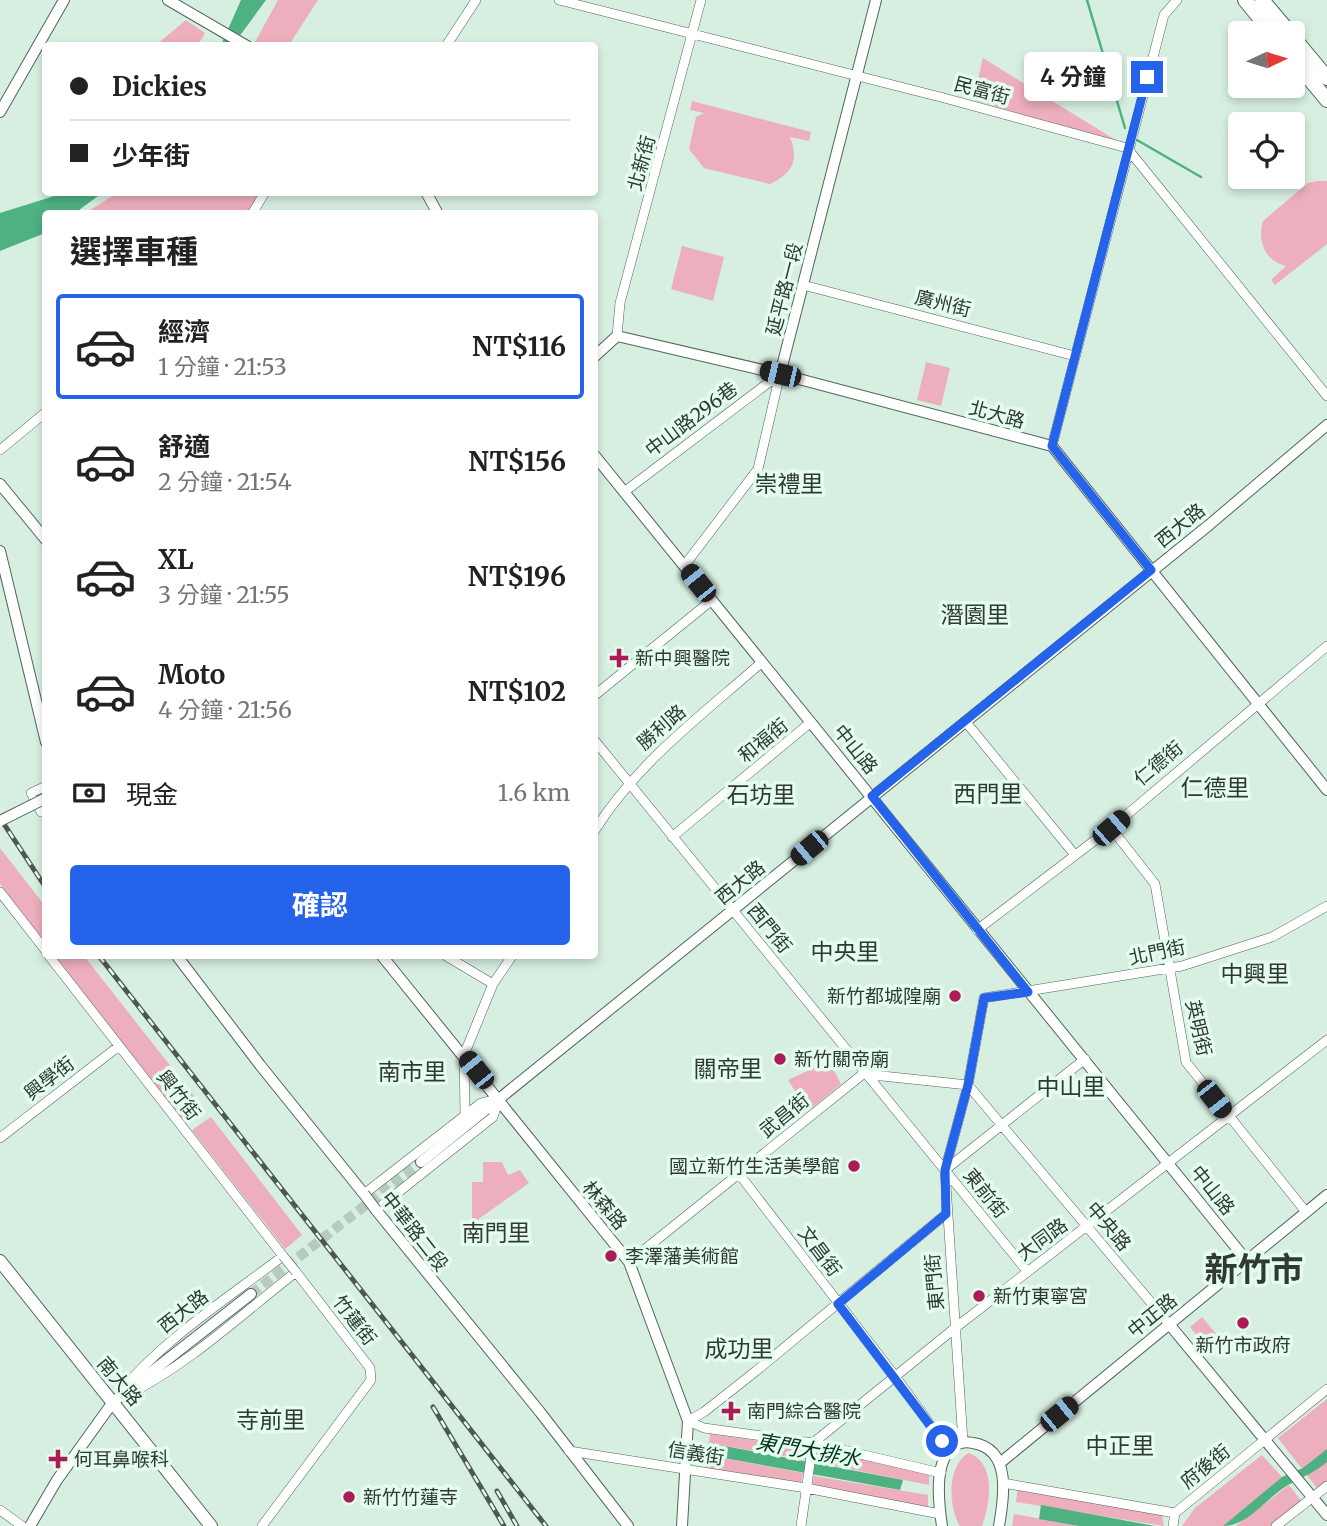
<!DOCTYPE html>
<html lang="zh-TW">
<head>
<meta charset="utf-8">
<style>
  body { margin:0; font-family:Merriweather,"Noto Sans TC",serif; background:#f2f2f2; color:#222; height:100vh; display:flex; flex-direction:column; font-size:26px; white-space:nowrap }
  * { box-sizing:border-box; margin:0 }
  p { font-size:23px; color:#767676 }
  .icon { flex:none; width:38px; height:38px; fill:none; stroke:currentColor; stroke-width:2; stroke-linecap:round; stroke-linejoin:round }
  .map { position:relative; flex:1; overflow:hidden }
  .sheet { position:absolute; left:42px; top:210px; width:556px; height:749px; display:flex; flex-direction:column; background:#fff; border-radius:7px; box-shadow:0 4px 10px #0003 }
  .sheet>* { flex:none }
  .banner { position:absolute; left:42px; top:42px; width:556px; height:154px; border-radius:7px; box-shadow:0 4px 10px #0003; display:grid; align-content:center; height:154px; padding:0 28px; background:#fff }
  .needle { width:46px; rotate:86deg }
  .fabs { position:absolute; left:1228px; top:21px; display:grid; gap:14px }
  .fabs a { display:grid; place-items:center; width:77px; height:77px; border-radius:7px; background:#fff; box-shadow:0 4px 10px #0003; font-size:35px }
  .end { position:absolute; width:32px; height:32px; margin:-16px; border:9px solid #2563eb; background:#fff; box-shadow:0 0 0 4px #fff }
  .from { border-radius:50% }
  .bubble { position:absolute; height:49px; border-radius:7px; background:#fff; box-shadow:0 4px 10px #0003; font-size:23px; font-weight:700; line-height:49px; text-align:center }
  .car { position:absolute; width:21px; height:42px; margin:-21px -10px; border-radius:9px; box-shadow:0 0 5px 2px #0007; background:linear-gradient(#222 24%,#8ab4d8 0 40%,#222 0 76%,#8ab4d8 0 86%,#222 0) }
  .banner b { display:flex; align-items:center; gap:24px; height:66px; font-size:26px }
  .banner b+b { border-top:2px solid #e0e0e0 }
  .banner i { width:18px; height:18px; background:#222 }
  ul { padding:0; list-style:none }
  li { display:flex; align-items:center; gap:21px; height:105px; margin:0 14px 10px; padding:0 14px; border:4px solid transparent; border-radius:7px }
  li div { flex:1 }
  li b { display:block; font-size:26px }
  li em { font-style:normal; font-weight:700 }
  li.on { border-color:#2563eb }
  li>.icon { width:63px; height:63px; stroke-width:1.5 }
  h2 { padding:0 28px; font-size:32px; line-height:84px }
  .pay { display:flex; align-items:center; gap:18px; height:77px; padding:0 28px; font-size:26px }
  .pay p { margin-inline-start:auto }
  .button { display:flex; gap:14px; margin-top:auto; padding:14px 28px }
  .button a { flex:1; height:80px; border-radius:7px; background:#2563eb; color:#fff; font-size:28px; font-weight:700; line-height:80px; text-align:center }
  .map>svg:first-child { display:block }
  .green { fill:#edaebd }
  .water { fill:#4eb182 }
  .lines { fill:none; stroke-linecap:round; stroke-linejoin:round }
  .stream { stroke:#4eb182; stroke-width:2.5 }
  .tertiary-tunnel { stroke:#b6cbbe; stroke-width:10; stroke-dasharray:10 5; stroke-linecap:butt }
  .minor-casing { stroke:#506559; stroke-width:10 }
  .tertiary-casing { stroke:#506559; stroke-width:12 }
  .secondary-casing { stroke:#506559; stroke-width:14 }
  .primary-casing { stroke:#506559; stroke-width:16 }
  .minor { stroke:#fff; stroke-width:9 }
  .tertiary { stroke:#fff; stroke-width:10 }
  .secondary { stroke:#fff; stroke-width:12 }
  .primary { stroke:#fff; stroke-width:14 }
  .rail-casing { stroke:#4c5851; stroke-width:5 }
  .rail { stroke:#e4fcee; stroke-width:2.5; stroke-dasharray:8; stroke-linecap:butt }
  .minor-bridge-casing { stroke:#506559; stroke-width:10; stroke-linecap:butt }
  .tertiary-bridge-casing { stroke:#506559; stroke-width:12; stroke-linecap:butt }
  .minor-bridge { stroke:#fff; stroke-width:9 }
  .tertiary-bridge { stroke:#fff; stroke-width:10 }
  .route { stroke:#2563eb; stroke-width:9 }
  .poi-dot { fill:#ab1b55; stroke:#e4fcee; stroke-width:2.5 }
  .labels { text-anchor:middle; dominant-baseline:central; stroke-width:7; stroke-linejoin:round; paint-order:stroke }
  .street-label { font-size:19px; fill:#303934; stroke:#e4fcee }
  .poi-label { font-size:19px; fill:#303934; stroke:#e4fcee; text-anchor:start }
  .water-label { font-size:21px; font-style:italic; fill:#05321f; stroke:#e4fcee }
  .quarter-label { font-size:23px; fill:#303934; stroke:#e4fcee }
  .town-label { font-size:33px; font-weight:bold; fill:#303934; stroke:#e4fcee }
</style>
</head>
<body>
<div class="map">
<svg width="1327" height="1526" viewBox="0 0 1327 1526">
  <rect width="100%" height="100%" fill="#d7efe1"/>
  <!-- green -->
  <path class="green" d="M278,0h40l-29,45h-30l-4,-3z
    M186,20l19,13 -7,12h-42z
    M983,58l139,86 -149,-44z
    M692,101l119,31 -2,9 -19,-4c9,23 3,36 -20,47l-66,-16 -15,-19 7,-32 8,-4 -14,-3z
    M1316,181h11v63l-52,41 -4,-5 15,-14c-21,-5 -29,-25 -23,-45l45,-38z
    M117,193h147l-13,20 -167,1z
    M682,246l42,11 -11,44 -42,-12z
    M926,362l24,6 -9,38 -24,-6z
    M0,848l45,58v37l-45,-59z
    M55,956h29l121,154 -19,14z
    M829,1061l12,23 -33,27 -20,-31z
    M211,1117l91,118 -17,14 -93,-119z
    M483,1162h19l6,13 12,-5 9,13 -53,38 -4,-3v-36h11z
    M1202,1317l21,25 -13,10 -20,-25z
    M1327,1399v87l-7,6 -42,-54z
    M710,1434l98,14 -2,12 -97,-17z
    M817,1447l112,25v13l-114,-23z
    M969,1453c28,11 21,51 13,73h-22c-12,-19 -13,-62 9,-73z
    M707,1455l96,18 -2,11 -96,-16z
    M1262,1455l20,22 -59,49h-41l13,-18z
    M814,1476l114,19v15l-116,-23z
    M1289,1485l13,17 -31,24h-35z
    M1018,1487l144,28 2,11 -148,-24z
    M1014,1514l65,12h-67z"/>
  <!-- water -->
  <path class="water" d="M241,0h25l-33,45h-12z
    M64,193h38l-27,20 -29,1 -1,19 -45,18v-38z
    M709,1443l194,37 -3,10 -193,-35z
    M1327,1449v13c-13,11 -25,15 -39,23 -22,13 -39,41 -65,41l59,-49 21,-9z
    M1041,1505l114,21h-76l-40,-7z"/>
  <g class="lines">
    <!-- stream -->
    <path class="stream" d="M1087,0l38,128
      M1137,140l64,37"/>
    <!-- tertiary-tunnel -->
    <path class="tertiary-tunnel" d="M251,1294l170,-132"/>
    <defs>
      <path id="minor" d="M559,0l389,99 179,49 200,248
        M446,46l30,-46
        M252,214l13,-22
        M803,285l272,71
        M617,336l3,-33 81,-303
        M1052,446l112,-431 13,-15
        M0,450l46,-38
        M624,492l156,-118
        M684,566l74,-97 22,-95
        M595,695l117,-95
        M965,721l110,134
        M595,741l432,530
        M46,786l-15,7 10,19 5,-3
        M1111,828l44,56 31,178 120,150
        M595,830c43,-68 107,-115 167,-168
        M672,837l139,-115
        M0,892l46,59
        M977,930l134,-102 216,-182
        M49,956l234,300c-55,42 -118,82 -163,136
        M446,956l47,28
        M863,1074l105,11 201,239
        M465,1115l-1,-60 29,-71 19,-28
        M0,1138l119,-92
        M945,1170l140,-111
        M739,1174l156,202 54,75
        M364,1194l117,-91 16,-4
        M376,1210l117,-93 6,-18
        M629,1262l234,-188
        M127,1395c61,-30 115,-81 169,-123l74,96 1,12 -109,146
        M688,1421l16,-9 52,-41 190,-157
        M688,1421l16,7 109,15 128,30
        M963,1442l-18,-272 23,-85 16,-87 198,-32 90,-29 55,-31
        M569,1451l237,37 134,26
        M1003,1483l172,30 152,-124
        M0,1510l22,16
        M801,1526l12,-83 142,-115 372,-288
        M1173,1526l2,-13
        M1276,1526l51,-40"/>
      <path id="tertiary" d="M168,0l79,46
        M0,112l64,-112
        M426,192l12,22
        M595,356l22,-20 163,38 272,72 275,344
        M780,374l96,-374
        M595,456l652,805
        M0,484l46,56
        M0,551l46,191
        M177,956l83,109 104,129
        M382,956l247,306 59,159 -6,105
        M421,1162l788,-637 118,-100
        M376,1210l164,202 88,114
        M1169,1324l158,191
        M1000,1463l327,-268
        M30,1526l27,-46 56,-78 138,-108
        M942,1526c-3,-20 -8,-58 7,-75 6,-8 15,-10 24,-8 39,6 31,55 26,83"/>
      <path id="secondary" d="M0,1261l211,265"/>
      <path id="primary" d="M1245,0l27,33
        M1262,0l28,33
        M1293,37l34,41
        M1293,59l34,41"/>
    </defs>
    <!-- minor casing -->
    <use href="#minor" class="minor-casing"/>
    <!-- tertiary casing -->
    <use href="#tertiary" class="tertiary-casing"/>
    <!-- secondary casing -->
    <use href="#secondary" class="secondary-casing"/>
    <!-- primary casing -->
    <use href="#primary" class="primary-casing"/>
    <!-- minor -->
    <use href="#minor" class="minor"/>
    <!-- tertiary -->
    <use href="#tertiary" class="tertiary"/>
    <!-- secondary -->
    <use href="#secondary" class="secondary"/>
    <!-- primary -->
    <use href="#primary" class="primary"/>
    <defs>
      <path id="rail" d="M0,818l46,70
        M99,956l447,570
        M433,1407l71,119
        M497,1491l20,35"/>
    </defs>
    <!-- rail casing -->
    <use href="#rail" class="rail-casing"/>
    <!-- rail -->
    <use href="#rail" class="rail"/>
    <defs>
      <path id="minor-bridge" d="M283,1256l13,16"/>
      <path id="tertiary-bridge" d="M0,821l46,-23
        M364,1194l12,16"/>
    </defs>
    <!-- minor-bridge casing -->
    <use href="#minor-bridge" class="minor-bridge-casing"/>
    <!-- tertiary-bridge casing -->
    <use href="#tertiary-bridge" class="tertiary-bridge-casing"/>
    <!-- minor-bridge -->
    <use href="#minor-bridge" class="minor-bridge"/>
    <!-- tertiary-bridge -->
    <use href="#tertiary-bridge" class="tertiary-bridge"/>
  </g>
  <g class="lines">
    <!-- route -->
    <path class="route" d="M942,1441l-104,-137 108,-90 -1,-44 23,-85 16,-87 44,-6 -156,-196 279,-226 -99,-124 95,-369"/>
  </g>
  <!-- markers -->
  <g class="poi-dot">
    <path d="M615.5 647.5h7v7h7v7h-7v7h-7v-7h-7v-7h7z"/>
    <circle cx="955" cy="996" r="7"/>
    <circle cx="780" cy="1059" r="7"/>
    <circle cx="854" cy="1166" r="7"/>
    <circle cx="611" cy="1256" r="7"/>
    <circle cx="979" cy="1296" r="7"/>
    <circle cx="1243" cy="1323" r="7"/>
    <path d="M727.5 1400.5h7v7h7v7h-7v7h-7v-7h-7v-7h7z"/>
    <path d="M54.5 1448.5h7v7h7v7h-7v7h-7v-7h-7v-7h7z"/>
    <circle cx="349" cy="1497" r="7"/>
  </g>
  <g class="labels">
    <!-- street labels -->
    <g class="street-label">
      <text transform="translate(982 90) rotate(15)">民富街</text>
      <text transform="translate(641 163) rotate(-75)">北新街</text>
      <text transform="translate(784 289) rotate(-76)">延平路一段</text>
      <text transform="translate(943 303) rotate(14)">廣州街</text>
      <text transform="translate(997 414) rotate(15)">北大路</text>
      <text transform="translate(691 419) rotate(-37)">中山路296巷</text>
      <text transform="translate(1180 525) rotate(-39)">西大路</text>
      <text transform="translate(661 727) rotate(-41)">勝利路</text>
      <text transform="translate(763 740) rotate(-39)">和福街</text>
      <text transform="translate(856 749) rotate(51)">中山路</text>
      <text transform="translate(1158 763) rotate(-40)">仁德街</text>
      <text transform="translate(740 882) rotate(-39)">西大路</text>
      <text transform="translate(770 928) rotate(51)">西門街</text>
      <text transform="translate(1157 952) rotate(-12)">北門街</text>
      <text transform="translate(1199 1028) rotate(77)">英明街</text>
      <text transform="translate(49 1078) rotate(-38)">興學街</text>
      <text transform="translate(179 1095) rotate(52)">興竹街</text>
      <text transform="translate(784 1115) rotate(-39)">武昌街</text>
      <text transform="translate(1213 1190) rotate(51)">中山路</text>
      <text transform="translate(986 1193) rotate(51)">東前街</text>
      <text transform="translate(605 1205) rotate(50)">林森路</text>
      <text transform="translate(1109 1226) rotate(50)">中央路</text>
      <text transform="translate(415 1231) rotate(52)">中華路二段</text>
      <text transform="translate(1042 1239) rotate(-36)">大同路</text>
      <text transform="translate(820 1251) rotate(53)">文昌街</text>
      <text transform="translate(934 1282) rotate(-95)">東門街</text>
      <text transform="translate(183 1311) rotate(-38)">西大路</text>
      <text transform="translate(1152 1315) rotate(-39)">中正路</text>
      <text transform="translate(355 1320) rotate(52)">竹蓮街</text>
      <text transform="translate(120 1381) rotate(50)">南大路</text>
      <text transform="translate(696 1453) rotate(9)">信義街</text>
      <text transform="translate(1205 1466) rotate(-39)">府後街</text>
    </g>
    <!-- poi labels -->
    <g class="poi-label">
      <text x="635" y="658">新中興醫院</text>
      <text x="941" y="996" text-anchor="end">新竹都城隍廟</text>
      <text x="794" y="1059">新竹關帝廟</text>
      <text x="840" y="1166" text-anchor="end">國立新竹生活美學館</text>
      <text x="625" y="1256">李澤藩美術館</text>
      <text x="993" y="1296">新竹東寧宮</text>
      <text x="1243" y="1345" text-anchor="middle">新竹市政府</text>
      <text x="747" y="1411">南門綜合醫院</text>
      <text x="74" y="1459">何耳鼻喉科</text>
      <text x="363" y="1497">新竹竹蓮寺</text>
    </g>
    <!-- water labels -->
    <g class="water-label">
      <text transform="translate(808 1450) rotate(10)">東門大排水</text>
    </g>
    <!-- quarter labels -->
    <g class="quarter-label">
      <text x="789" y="483">崇禮里</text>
      <text x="975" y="614">潛園里</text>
      <text x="1215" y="787">仁德里</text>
      <text x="988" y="793">西門里</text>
      <text x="761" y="794">石坊里</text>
      <text x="845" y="951">中央里</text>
      <text x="1255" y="973">中興里</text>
      <text x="728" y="1068">關帝里</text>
      <text x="412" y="1071">南市里</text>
      <text x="1071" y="1086">中山里</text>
      <text x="496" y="1232">南門里</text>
      <text x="739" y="1348">成功里</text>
      <text x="271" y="1419">寺前里</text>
      <text x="1120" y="1445">中正里</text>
    </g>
    <!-- town labels -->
    <g class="town-label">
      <text x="1254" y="1269">新竹市</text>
    </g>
  </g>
</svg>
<div class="fabs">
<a><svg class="needle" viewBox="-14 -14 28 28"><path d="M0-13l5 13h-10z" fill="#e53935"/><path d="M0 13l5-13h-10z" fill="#767676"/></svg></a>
<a><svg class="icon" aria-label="locate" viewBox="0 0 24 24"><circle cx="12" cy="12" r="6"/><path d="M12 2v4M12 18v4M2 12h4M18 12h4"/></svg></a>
</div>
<i class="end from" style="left:942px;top:1441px"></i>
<i class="end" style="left:1147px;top:77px"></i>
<div class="bubble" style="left:1024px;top:52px;width:98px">4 分鐘</div>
<i class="car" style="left:780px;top:374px;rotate:283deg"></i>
<i class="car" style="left:698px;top:583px;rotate:321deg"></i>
<i class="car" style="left:1111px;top:828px;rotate:49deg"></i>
<i class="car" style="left:809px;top:848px;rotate:230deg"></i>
<i class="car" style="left:476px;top:1070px;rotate:321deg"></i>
<i class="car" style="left:1214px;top:1099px;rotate:142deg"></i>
<i class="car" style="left:1059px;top:1414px;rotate:51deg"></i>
<div class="banner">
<b><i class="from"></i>Dickies</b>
<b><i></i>少年街</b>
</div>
<section class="sheet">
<h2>選擇車種</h2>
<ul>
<li class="on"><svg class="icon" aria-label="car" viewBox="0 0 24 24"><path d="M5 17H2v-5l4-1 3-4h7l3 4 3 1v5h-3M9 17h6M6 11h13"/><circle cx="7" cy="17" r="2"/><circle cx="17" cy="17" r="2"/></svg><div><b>經濟</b><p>1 分鐘 · 21:53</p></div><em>NT$116</em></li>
<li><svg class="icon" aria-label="car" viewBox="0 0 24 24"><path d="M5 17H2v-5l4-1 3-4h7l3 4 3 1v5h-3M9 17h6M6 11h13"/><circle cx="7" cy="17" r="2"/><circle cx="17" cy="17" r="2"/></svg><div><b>舒適</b><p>2 分鐘 · 21:54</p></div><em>NT$156</em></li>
<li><svg class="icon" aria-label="car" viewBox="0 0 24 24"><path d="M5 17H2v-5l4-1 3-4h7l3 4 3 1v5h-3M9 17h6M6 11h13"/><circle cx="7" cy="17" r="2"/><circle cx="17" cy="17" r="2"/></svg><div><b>XL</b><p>3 分鐘 · 21:55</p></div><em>NT$196</em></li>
<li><svg class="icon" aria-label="car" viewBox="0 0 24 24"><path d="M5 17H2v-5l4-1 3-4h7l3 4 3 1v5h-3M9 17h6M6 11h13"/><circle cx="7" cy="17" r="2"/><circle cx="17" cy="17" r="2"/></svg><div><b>Moto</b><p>4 分鐘 · 21:56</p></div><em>NT$102</em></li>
</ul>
<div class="pay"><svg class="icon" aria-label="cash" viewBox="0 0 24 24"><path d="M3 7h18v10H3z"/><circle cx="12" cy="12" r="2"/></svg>現金<p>1.6 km</p></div>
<div class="button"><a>確認</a></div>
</section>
</div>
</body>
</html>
